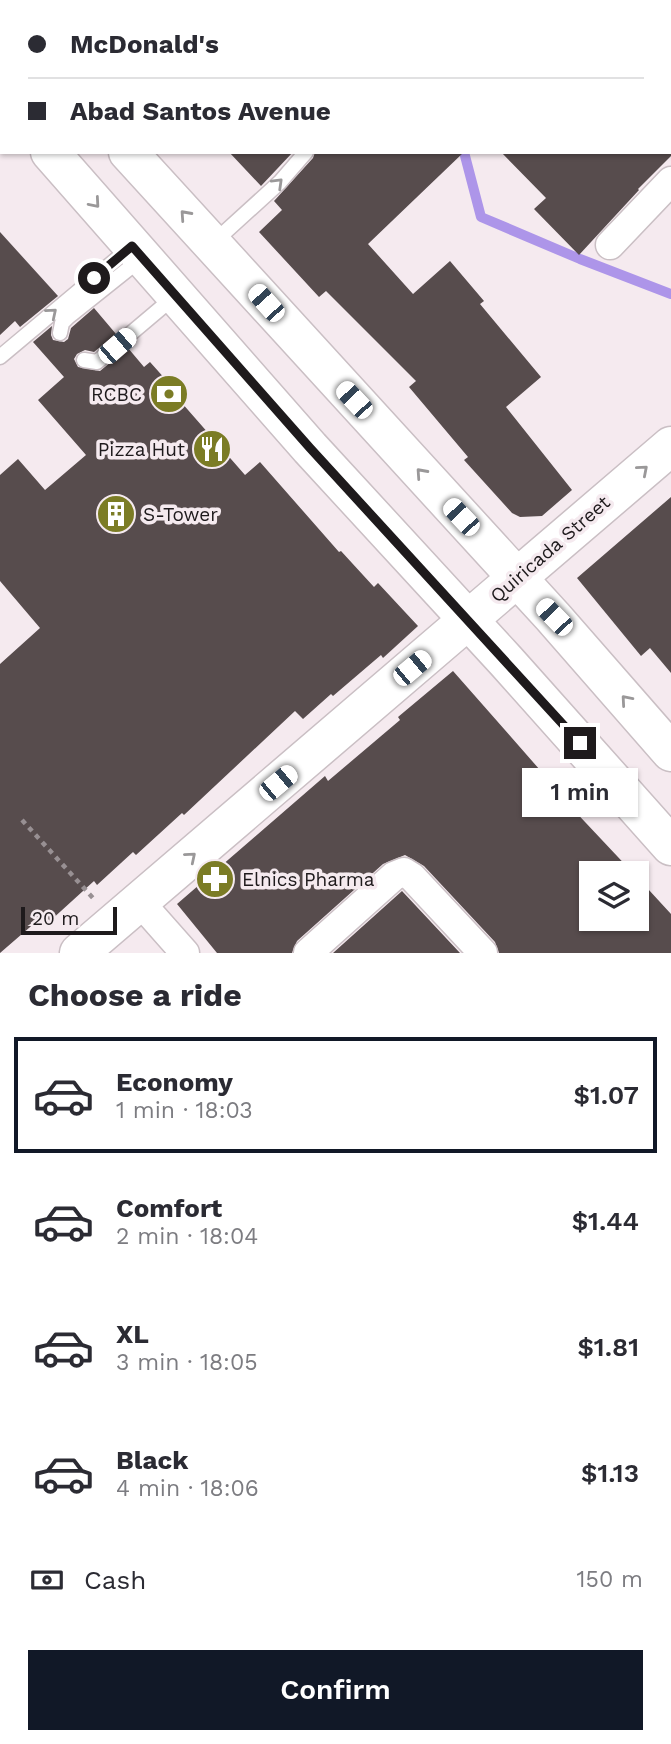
<!DOCTYPE html>
<html lang="en">
<head>
<meta charset="utf-8">
<style>
  body { margin:0; font-family:"Work Sans",sans-serif; background:#f2f2f3; color:#2b2b33; height:100vh; display:flex; flex-direction:column; font-size:26px; white-space:nowrap }
  * { box-sizing:border-box; margin:0 }
  p { font-size:23px; color:#7c7c81 }
  .icon { flex:none; width:38px; height:38px; fill:none; stroke:currentColor; stroke-width:2; stroke-linecap:round; stroke-linejoin:round }
  .map { position:relative; height:953px; overflow:hidden }
  .panel { display:flex; flex-direction:column; background:#fff; flex:1 }
  .panel>* { flex:none }
  .top-card { position:absolute; left:0px; top:0px; width:672px; height:154px; box-shadow:0 2px 5px #0004; display:grid; align-content:center; height:154px; padding:0 28px; background:#fff }
  .tools { position:absolute; left:579px; top:861px; display:grid; gap:14px }
  .tools a { display:grid; place-items:center; width:70px; height:70px; border-radius:0px; background:#fff; box-shadow:0 2px 5px #0004; font-size:35px }
  .scale { position:absolute; left:21px; bottom:18px; width:96px; box-sizing:border-box; padding-left:7px; border:4px solid #1e1a1c; border-top:0; font-size:19px; line-height:24px; white-space:nowrap; color:#1e1a1c; -webkit-text-stroke:5px #f5eaef; paint-order:stroke }
  .end { position:absolute; width:32px; height:32px; margin:-16px; border:9px solid #1e1a1c; background:#fff; box-shadow:0 0 0 4px #fff }
  .from { border-radius:50% }
  .bubble { position:absolute; height:49px; border-radius:0px; background:#fff; box-shadow:0 2px 5px #0004; font-size:23px; font-weight:600; line-height:49px; text-align:center }
  .car { position:absolute; width:21px; height:42px; margin:-21px -10px; border-radius:9px; box-shadow:0 0 5px 2px #0007; background:linear-gradient(#fff 24%,#345 0 40%,#fff 0 76%,#345 0 86%,#fff 0) }
  .top-card b { display:flex; align-items:center; gap:24px; height:66px; font-size:26px }
  .top-card b+b { border-top:2px solid #e1e1e2 }
  .top-card i { width:18px; height:18px; background:#2b2b33 }
  ul { padding:0; list-style:none }
  li { display:flex; align-items:center; gap:21px; height:116px; margin:0 14px 10px; padding:0 14px; border:4px solid transparent; border-radius:0px }
  li div { flex:1 }
  li b { display:block; font-size:26px }
  li em { font-style:normal; font-weight:600 }
  li.current { border-color:#111827 }
  li>.icon { width:63px; height:63px; stroke-width:1.5 }
  h2 { padding:0 28px; font-size:32px; line-height:84px }
  .pay { display:flex; align-items:center; gap:18px; height:77px; padding:0 28px; font-size:26px }
  .pay p { margin-inline-start:auto }
  .button { display:flex; gap:14px; margin-top:auto; padding:14px 28px }
  .button a { flex:1; height:80px; border-radius:0px; background:#111827; color:#fff; font-size:28px; font-weight:600; line-height:80px; text-align:center }
  .map>svg:first-child { display:block }
  .lines { fill:none; stroke-linecap:round; stroke-linejoin:round }
  .stream { stroke:#ad95e9; stroke-width:10 }
  .building { fill:#574c4d }
  .lane-casing { stroke:#cabfc4; stroke-width:17 }
  .street-casing { stroke:#cabfc4; stroke-width:31 }
  .secondary-casing { stroke:#cabfc4; stroke-width:41 }
  .path { stroke:#989093; stroke-width:4.5; stroke-dasharray:5 5; stroke-linecap:butt }
  .lane { stroke:#fff; stroke-width:14 }
  .street { stroke:#fff; stroke-width:28 }
  .secondary { stroke:#fff; stroke-width:38 }
  .oneway { stroke:#9a9899 }
  .route { stroke:#1e1a1c; stroke-width:9 }
  .labels { text-anchor:middle; dominant-baseline:central; stroke-width:7; stroke-linejoin:round; paint-order:stroke }
  .poi-label { font-size:19px; fill:#1e1a1c; stroke:#f5eaef; text-anchor:end }
  .street-label { font-size:19px; fill:#1e1a1c; stroke:#f5eaef }
</style>
</head>
<body>
<div class="map">
<svg width="671" height="953" viewBox="0 0 671 953">
  <rect width="100%" height="100%" fill="#f5eaef"/>
  <g class="lines">
    <!-- stream -->
    <path class="stream" d="M424,0v2
      M464,152l17,65 99,42 91,35"/>
  </g>
  <!-- building -->
  <path class="building" d="M229,152h64l-32,34z
    M315,152h149l-96,92 45,50 37,-33 34,40 -4,3 61,73 -35,30 66,83 -30,26 -22,1 -8,-4 -48,-53 4,-3 -59,-70 7,-6 -90,-90 -7,6 -60,-65 23,-22 -8,-9 39,-43z
    M501,152h170v4l-33,33 1,1 -60,65 -45,-46 12,-11z
    M0,232l58,64 -38,31 -5,-6 -15,14z
    M94,308l22,26 -22,18 -9,-2 -8,4 -3,5 4,8 22,4 28,-23 16,19 6,-5 34,38 -3,2 64,73 15,-13 79,90 2,-1 33,36 4,-4 40,43 -35,32 -2,-3 -48,41 -2,-2 -28,25 -8,-8 -111,104 -2,-2 -46,42 -3,-3 -36,33 -3,-4 -44,40 -6,-6 -44,38v-289l40,-36 -40,-47v-106l18,-16 27,31 41,-35 -48,-55 26,-23 -31,-35 19,-16 -1,9 2,5 11,2 4,-3 3,-11z
    M671,497v176l-21,-25 -9,8 -64,-78z
    M453,671l87,99 -2,2 95,101h-41v46h45v-42l34,37v39h-172l-4,-11 -71,-76 -19,-11 -22,9 -86,77 -5,12h-75l-40,-49 148,-128 3,5 72,-61 -2,-3z
    M402,891l58,62h-127z"/>
  <g class="lines">
    <defs>
      <path id="lane" d="M215,0l1,2
        M213,243l67,-61 26,-30
        M60,333l2,-10 6,-6 74,-59
        M0,357l130,-109
        M84,360l13,2 77,-65"/>
      <path id="street" d="M632,2l1,-2
        M610,245l61,-64
        M139,901l46,52
        M308,953l86,-77 10,-4 8,5 71,76"/>
      <path id="secondary" d="M128,2l2,-2
        M0,16l2,2
        M0,97l2,2
        M50,152l260,296 196,213 165,185
        M128,152l425,465 118,135
        M79,953l592,-507"/>
    </defs>
    <!-- lane casing -->
    <use href="#lane" class="lane-casing"/>
    <!-- street casing -->
    <use href="#street" class="street-casing"/>
    <!-- secondary casing -->
    <use href="#secondary" class="secondary-casing"/>
    <!-- path -->
    <path class="path" d="M22,820l71,78"/>
    <!-- lane -->
    <use href="#lane" class="lane"/>
    <!-- street -->
    <use href="#street" class="street"/>
    <!-- secondary -->
    <use href="#secondary" class="secondary"/>
  </g>
  <!-- one-way arrows -->
  <defs><path id="oneway-chevron" d="M-2-3.5L2.5 0L-2 3.5" fill="none" stroke-width="1.6" stroke-linecap="round" stroke-linejoin="round" transform="scale(1.75)"/></defs>
  <g class="oneway">
    <use href="#oneway-chevron" transform="translate(278 183) rotate(-44)"/>
    <use href="#oneway-chevron" transform="translate(95 203) rotate(49)"/>
    <use href="#oneway-chevron" transform="translate(185 215) rotate(-132)"/>
    <use href="#oneway-chevron" transform="translate(52 313) rotate(-40)"/>
    <use href="#oneway-chevron" transform="translate(643 470) rotate(-41)"/>
    <use href="#oneway-chevron" transform="translate(421 473) rotate(-132)"/>
    <use href="#oneway-chevron" transform="translate(626 700) rotate(-131)"/>
    <use href="#oneway-chevron" transform="translate(191 857) rotate(-40)"/>
  </g>
  <g class="lines">
    <!-- route -->
    <path class="route" d="M94,278l38,-32 178,202 270,295"/>
  </g>
  <!-- icons -->
  <defs>
    <symbol id="bank-disc" viewBox="-11 -11 22 22"><circle r="9.5" fill="#7b7c25" stroke="#f5eaef"/><path d="M-6-4H6V4H-6ZM0-2.3a2.3 2.3 0 1 0 0 4.6a2.3 2.3 0 1 0 0-4.6Z" fill="#fff"/></symbol>
    <symbol id="restaurant-disc" viewBox="-11 -11 22 22"><circle r="9.5" fill="#7b7c25" stroke="#f5eaef"/><path d="M-5-6h1v4h1v-4h1v4h1v-4h1v5L-1.5 .5V6h-2V.5L-5-1ZM5-6V6H3V1.5H1.5Q1.5-4 5-6Z" fill="#fff"/></symbol>
    <symbol id="building-disc" viewBox="-11 -11 22 22"><circle r="9.5" fill="#7b7c25" stroke="#f5eaef"/><path d="M-4-6H4V6H1V3H-1V6H-4ZM-2.5-4.3h1.7v1.8h-1.7ZM.8-4.3h1.7v1.8H.8ZM-2.5-1h1.7V.8h-1.7ZM.8-1h1.7V.8H.8Z" fill="#fff"/></symbol>
    <symbol id="pharmacy-disc" viewBox="-11 -11 22 22"><circle r="9.5" fill="#7b7c25" stroke="#f5eaef"/><path d="M-2-6h4v4h4v4h-4v4h-4v-4h-4v-4h4Z" fill="#fff"/></symbol>
  </defs>
  <g fill-rule="evenodd">
    <use href="#bank-disc" x="147" y="372" width="44" height="44"/>
    <use href="#restaurant-disc" x="190" y="427" width="44" height="44"/>
    <use href="#building-disc" x="94" y="492" width="44" height="44"/>
    <use href="#pharmacy-disc" x="193" y="857" width="44" height="44"/>
  </g>
  <g class="labels">
    <!-- poi labels -->
    <g class="poi-label">
      <text x="142" y="394">RCBC</text>
      <text x="185" y="449">Pizza Hut</text>
      <text x="143" y="514" text-anchor="start">S-Tower</text>
      <text x="242" y="879" text-anchor="start">Elnics Pharma</text>
    </g>
    <!-- street labels -->
    <g class="street-label">
      <text transform="translate(550 549) rotate(-41)">Quiricada Street</text>
    </g>
  </g>
</svg>
<div class="tools">
<a><svg class="icon" aria-label="layers" viewBox="0 0 24 24"><path d="M12 4l9 5-9 5-9-5zM3 14l9 5 9-5"/></svg></a>
</div>
<div class="scale">20 m</div>
<i class="end from" style="left:94px;top:278px"></i>
<i class="end" style="left:580px;top:743px"></i>
<div class="bubble" style="left:522px;top:768px;width:116px">1 min</div>
<i class="car" style="left:266px;top:303px;rotate:318deg"></i>
<i class="car" style="left:117px;top:346px;rotate:49deg"></i>
<i class="car" style="left:354px;top:400px;rotate:317deg"></i>
<i class="car" style="left:461px;top:517px;rotate:317deg"></i>
<i class="car" style="left:554px;top:617px;rotate:316deg"></i>
<i class="car" style="left:412px;top:668px;rotate:50deg"></i>
<i class="car" style="left:278px;top:783px;rotate:50deg"></i>
<div class="top-card">
<b><i class="from"></i>McDonald's</b>
<b><i></i>Abad Santos Avenue</b>
</div>
</div>
<section class="panel">
<h2>Choose a ride</h2>
<ul>
<li class="current"><svg class="icon" aria-label="car" viewBox="0 0 24 24"><path d="M5 17H2v-5l4-1 3-4h7l3 4 3 1v5h-3M9 17h6M6 11h13"/><circle cx="7" cy="17" r="2"/><circle cx="17" cy="17" r="2"/></svg><div><b>Economy</b><p>1 min · 18:03</p></div><em>$1.07</em></li>
<li><svg class="icon" aria-label="car" viewBox="0 0 24 24"><path d="M5 17H2v-5l4-1 3-4h7l3 4 3 1v5h-3M9 17h6M6 11h13"/><circle cx="7" cy="17" r="2"/><circle cx="17" cy="17" r="2"/></svg><div><b>Comfort</b><p>2 min · 18:04</p></div><em>$1.44</em></li>
<li><svg class="icon" aria-label="car" viewBox="0 0 24 24"><path d="M5 17H2v-5l4-1 3-4h7l3 4 3 1v5h-3M9 17h6M6 11h13"/><circle cx="7" cy="17" r="2"/><circle cx="17" cy="17" r="2"/></svg><div><b>XL</b><p>3 min · 18:05</p></div><em>$1.81</em></li>
<li><svg class="icon" aria-label="car" viewBox="0 0 24 24"><path d="M5 17H2v-5l4-1 3-4h7l3 4 3 1v5h-3M9 17h6M6 11h13"/><circle cx="7" cy="17" r="2"/><circle cx="17" cy="17" r="2"/></svg><div><b>Black</b><p>4 min · 18:06</p></div><em>$1.13</em></li>
</ul>
<div class="pay"><svg class="icon" aria-label="cash" viewBox="0 0 24 24"><path d="M3 7h18v10H3z"/><circle cx="12" cy="12" r="2"/></svg>Cash<p>150 m</p></div>
<div class="button"><a>Confirm</a></div>
</section>
</body>
</html>
